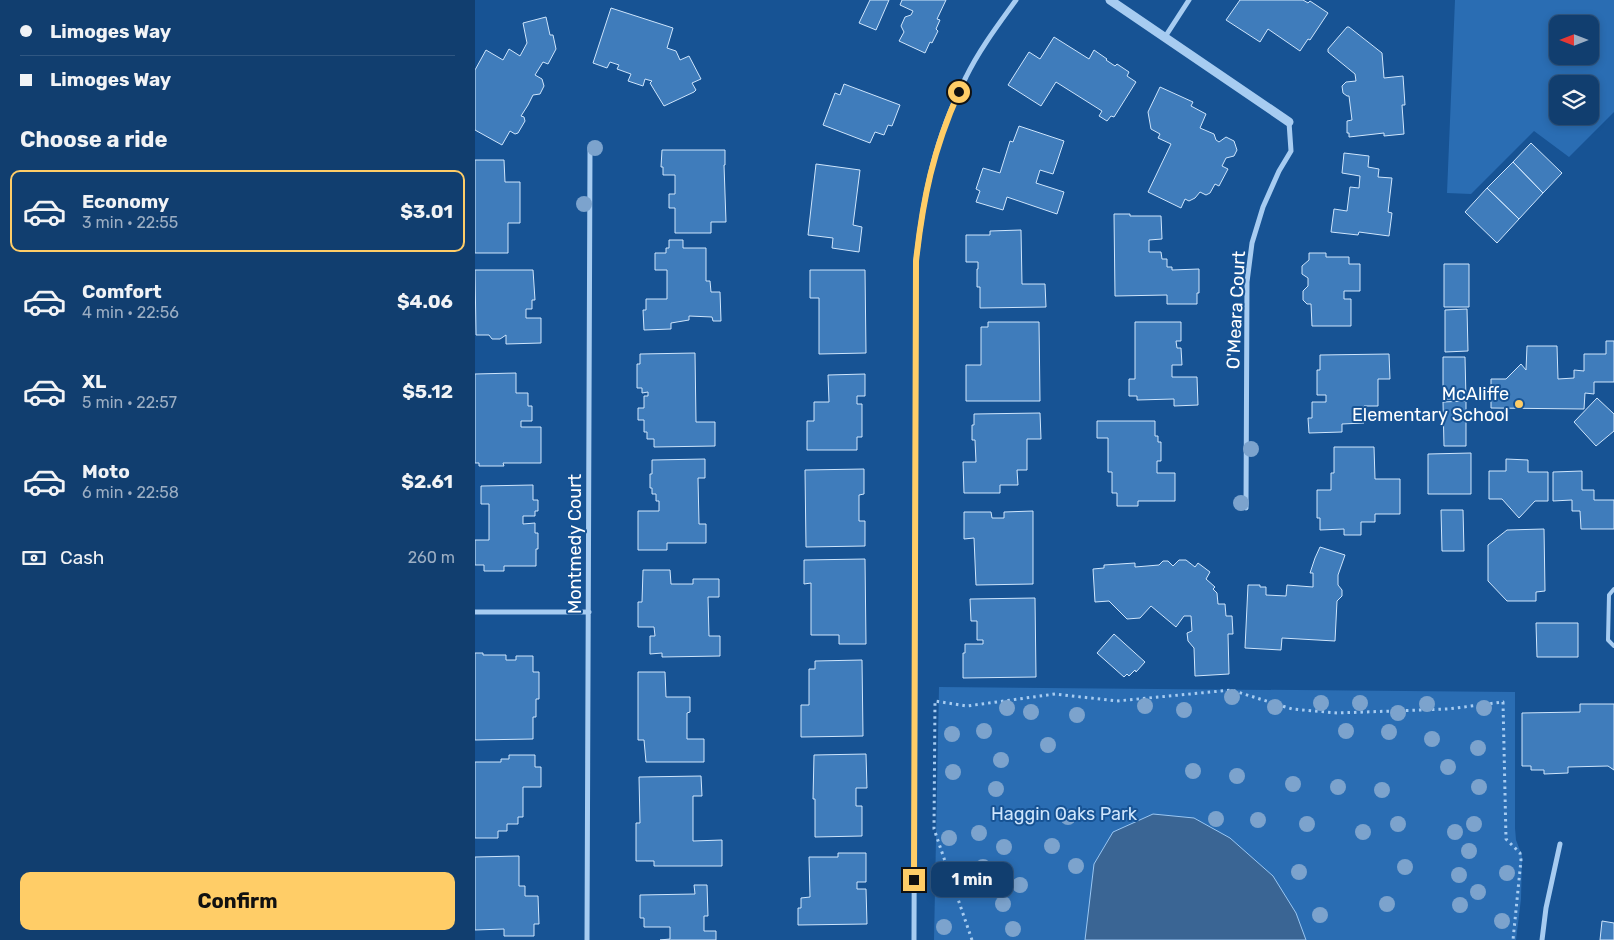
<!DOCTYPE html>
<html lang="en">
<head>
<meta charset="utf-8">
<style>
  body { margin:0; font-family:Rubik,sans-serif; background:#1e4977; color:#f1f3f6; height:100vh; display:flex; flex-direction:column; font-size:19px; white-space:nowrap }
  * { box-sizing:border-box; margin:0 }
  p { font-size:16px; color:#9caec3 }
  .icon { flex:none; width:28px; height:28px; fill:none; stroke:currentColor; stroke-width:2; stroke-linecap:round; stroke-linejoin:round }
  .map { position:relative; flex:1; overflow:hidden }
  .side { display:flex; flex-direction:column; background:#113e6f; width:475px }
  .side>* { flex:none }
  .top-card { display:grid; align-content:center; height:110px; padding:0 20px; background:#113e6f }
  .needle { width:32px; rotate:270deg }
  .buttons { position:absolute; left:1074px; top:15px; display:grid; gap:10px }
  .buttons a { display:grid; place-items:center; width:50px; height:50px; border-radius:10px; background:#113e6f; box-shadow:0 2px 8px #0003,0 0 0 1px #305782; font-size:25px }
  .end { position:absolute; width:22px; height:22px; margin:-11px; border:6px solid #ffcd67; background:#111; box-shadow:0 0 0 2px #111 }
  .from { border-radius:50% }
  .bubble { position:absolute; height:35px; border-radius:10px; background:#113e6f; box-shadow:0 2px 8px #0003,0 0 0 1px #305782; font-size:16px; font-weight:700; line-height:35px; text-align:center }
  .top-card b { display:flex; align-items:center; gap:18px; height:48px; font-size:19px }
  .top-card b+b { border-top:1px solid #305782 }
  .top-card i { width:12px; height:12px; background:#f1f3f6 }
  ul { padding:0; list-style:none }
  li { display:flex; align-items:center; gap:15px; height:82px; margin:0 10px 8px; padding:0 10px; border:2px solid transparent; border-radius:10px }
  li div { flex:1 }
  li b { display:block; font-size:19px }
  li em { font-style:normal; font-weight:700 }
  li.current { border-color:#ffcd67 }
  li>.icon { width:45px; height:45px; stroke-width:1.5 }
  h2 { padding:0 20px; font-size:22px; line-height:60px }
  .pay { display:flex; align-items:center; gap:12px; height:55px; padding:0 20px; font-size:19px }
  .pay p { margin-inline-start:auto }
  .button { display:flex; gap:10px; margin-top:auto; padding:10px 20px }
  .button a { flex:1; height:58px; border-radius:10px; background:#ffcd67; color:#111; font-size:20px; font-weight:700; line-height:58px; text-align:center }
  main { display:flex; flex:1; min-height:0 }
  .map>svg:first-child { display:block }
  .green { fill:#2a6db3; fill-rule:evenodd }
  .water { fill:#3a6594; stroke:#9ac7f3 }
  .building { fill:#3f7cbb; stroke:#cee5fc }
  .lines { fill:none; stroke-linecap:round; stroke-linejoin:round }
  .path { stroke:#a7ccf1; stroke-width:3; stroke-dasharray:2.5 4; stroke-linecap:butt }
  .service { stroke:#a7ccf1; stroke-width:4 }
  .minor { stroke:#a7ccf1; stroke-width:5 }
  .tertiary { stroke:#a7ccf1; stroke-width:9 }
  .tree { fill:#7ca3cd }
  .route { stroke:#ffcd67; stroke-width:6 }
  .poi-dot { fill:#ffcd67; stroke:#175394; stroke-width:2 }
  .labels { text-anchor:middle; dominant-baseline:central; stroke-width:4; stroke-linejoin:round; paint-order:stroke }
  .street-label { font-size:18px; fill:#fff; stroke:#175394 }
  .poi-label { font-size:18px; fill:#fff; stroke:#175394; text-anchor:end }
  .park-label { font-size:18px; fill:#cee5fc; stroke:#175394 }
</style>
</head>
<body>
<main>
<section class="side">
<div class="top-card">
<b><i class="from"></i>Limoges Way</b>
<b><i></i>Limoges Way</b>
</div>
<h2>Choose a ride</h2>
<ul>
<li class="current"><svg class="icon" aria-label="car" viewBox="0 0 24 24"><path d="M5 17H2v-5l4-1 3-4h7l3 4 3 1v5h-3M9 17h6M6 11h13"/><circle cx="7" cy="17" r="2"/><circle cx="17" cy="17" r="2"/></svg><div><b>Economy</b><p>3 min · 22:55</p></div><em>$3.01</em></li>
<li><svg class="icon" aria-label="car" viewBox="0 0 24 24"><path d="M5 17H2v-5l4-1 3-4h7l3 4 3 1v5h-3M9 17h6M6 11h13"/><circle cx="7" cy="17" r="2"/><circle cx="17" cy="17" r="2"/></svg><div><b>Comfort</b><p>4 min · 22:56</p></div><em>$4.06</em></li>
<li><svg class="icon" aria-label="car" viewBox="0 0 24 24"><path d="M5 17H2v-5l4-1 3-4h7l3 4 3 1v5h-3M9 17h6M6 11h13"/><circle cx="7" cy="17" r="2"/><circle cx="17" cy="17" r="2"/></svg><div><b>XL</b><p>5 min · 22:57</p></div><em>$5.12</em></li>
<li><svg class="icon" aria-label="car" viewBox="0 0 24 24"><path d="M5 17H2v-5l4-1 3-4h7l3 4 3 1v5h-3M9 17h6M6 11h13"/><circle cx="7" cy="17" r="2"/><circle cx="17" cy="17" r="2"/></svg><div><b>Moto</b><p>6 min · 22:58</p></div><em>$2.61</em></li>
</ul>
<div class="pay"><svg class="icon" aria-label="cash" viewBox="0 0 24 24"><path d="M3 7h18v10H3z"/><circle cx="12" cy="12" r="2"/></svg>Cash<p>260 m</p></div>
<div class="button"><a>Confirm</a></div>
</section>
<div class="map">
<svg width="1139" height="940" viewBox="0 0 1139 940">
  <rect width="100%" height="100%" fill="#175394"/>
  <!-- green -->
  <path class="green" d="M980,0h159v112l-45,45 -35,-26 -63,63 -24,-1zM1082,24h33v32h-33zM1082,84h33v32h-33z
    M464,687l576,5v136l1,12 6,16 -1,43 -5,41h-582z"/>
  <!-- water -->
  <path class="water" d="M678,814l41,4 36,20 43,38 23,37 10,27h-221l9,-76 19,-32z"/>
  <!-- building -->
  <path class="building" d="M395,0h19l-13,30 -17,-7z
    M427,0h44l-9,19 3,1 -4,9 2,2 -6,12 -2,-1 -5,11 -26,-12 5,-9 -3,-6 4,-9 6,-2 2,-4 -13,-6z
    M765,0h63l5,3 2,-2 18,12 -18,27 -2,-1 -8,12 -32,-22 -8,13 -34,-22z
    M136,8l62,20 -6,20 9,3 4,9 9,-4 12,23 -9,4 4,7 -2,2 -30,14 -14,-23 2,-2 -7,-2 -2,7 -15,-5 3,-7 -14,-5 2,-4 -9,-3 -3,6 -14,-5z
    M71,17l4,18h3l3,14 -8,15 -5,-2 -8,13 7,4 2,7 -4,8 -7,1 -5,10 -7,11 3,1 1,4 -7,12 -3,1 -5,-3 -8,14 -27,-15v-60l11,-20 17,10 6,-11 11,7 7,-13 -4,-20z
    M872,27h2l33,26 2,25 19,-2 2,29h-3l2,29 -20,2v-3l-35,4v-4h-2v-12l5,-1 -3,-24h-2l-4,-3 -1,-7 4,-4 10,-1 -1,-7 -27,-22v-3z
    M579,37l35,22 5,-9 13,9 -1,1 9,6 2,-2 12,8 -2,4 9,6 -22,35 -3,-1 -4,5 -8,-5 3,-5 -46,-29 -15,24 -33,-21 21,-33 11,7z
    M369,84l56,21 -8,21 -4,-1 -4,10 -9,-3 -5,11 -47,-18 12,-32 5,2z
    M685,87l33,15 -2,4 15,8 -6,14 14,6 2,6 3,2 7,-5 8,4 3,9 -3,6 -8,2 -4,8 6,3 -9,17 -4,-2 -5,9 -4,2 -6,-3 -5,6 -6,3 -4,-2 -4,9 -33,-16 23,-48 -13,-6 2,-4 -9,-5 -3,-17z
    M544,126l45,15 -11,33 -13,-4 -4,13 28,9 -7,22 -50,-17 -4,13 -27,-8 4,-11 -4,-2 7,-21 17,5 10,-32 3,1z
    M1056,143l31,30 -19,20 -30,-31z
    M187,150h63v15h-1l2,57h-15v11h-36v-25h-6v-14h6v-19h-12v-8h-2z
    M869,153l25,3 -1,11 11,2 -1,8 14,1 -4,34 4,1 -3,23 -30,-4 -1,3 -27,-3 3,-23 13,2 3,-24 9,1 1,-12 -18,-3z
    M0,160h29l1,22h15v41h-12v30h-33z
    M1038,162l30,31 -24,26 -32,-31z
    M341,164l44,6 -7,55 9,2 -3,25 -27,-4 1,-10 -25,-3z
    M1012,188l32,31 -22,24 -32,-31z
    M639,214h16v2h31l1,23 -13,1v12h12l1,7h5v8h5v3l27,-1v24h-2v11h-30v-9l-52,1z
    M546,230l1,54h23l1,23 -66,1v-21h-3v-18h1v-7h-12v-27h24v-4z
    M194,240h14v8h23v33h4l1,11h9l1,29h-8l-1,-4 -23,-1v4l-18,3v6l-27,1 -1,-20h3v-11h21v-29h-12v-17h11v-5h3z
    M834,253h17v4h23v7h11v27h-16v8h7v27h-39l-1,-22h-4l-4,-4v-9l5,-5v-8l-6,-4v-8l7,-6z
    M969,264h25v43h-25z
    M0,270h58l2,30h-3v9h-6v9h15v25l-35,1v-9l-6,4h-8l-3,-4h-13z
    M335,270h55l1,83 -47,1v-56h-9z
    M992,309l1,42 -23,1v-42z
    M513,322h51l1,79h-74v-36h15v-38h7z
    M660,322h46v19h-5l1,7h4l1,17h-10v12h25l1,28 -24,1v-7l-37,1v-4h-8v-17h6z
    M1131,341h8v41h-20v12l-9,-1 -1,16 -93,-1v-29h15l15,-15 5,6 1,-24h30l1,33 16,-1v-8l10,1v-17h22z
    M220,353l1,69h19v24l-61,1v-8h-7v-7h-3v-12h-6v-12h6v-12h4v-4l-6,1v-5h-5v-24h3v-10z
    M914,354l1,25h-12v27h-14v17l-22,1v8l-33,1 -1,-15h4v-16h14v-7h-9v-25h3v-15z
    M968,357h22l1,42h-23z
    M41,373v20h12v13h4v15h-11v6h20v36h-38l1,3h-25v-3h-4v-89z
    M390,374v22h-8v8h5v33h-5v13h-50v-29h7v-19h15l-1,-27z
    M1122,398l17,16v17l-18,15 -22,-24z
    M991,401v45h-22l-1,-44z
    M565,413l1,26h-14v31h-10l1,15h-18v8h-36l-1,-31h13l-1,-22h-3v-15h2v-11z
    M622,421h58v15h3v6h3v19h-4v12h18v28h-37v5h-21v-13h-5v-21h-4v-34h-11z
    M859,447h40l1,32h25v35h-25v8h-14v13h-17v-6l-24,1v-12h-3v-28h14v-17h3z
    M996,453v41h-43v-40z
    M230,459v19h-7l1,46h7v19h-39v7h-29v-39h21v-10h-3v-7h-4v-6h-2v-14h2v-14z
    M1031,459l22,1v12h20v29h-13l-16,17 -17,-19h-13v-28h17z
    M389,469v25l-5,1v26h6v25l-59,1 -1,-77z
    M1107,471v19h12v10h20v29h-33l-1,-18h-8v-11l-19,1v-29z
    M58,485v15h5v11h-3v5h-12v8l12,-1v10h3v16h-2v17h-32v5h-20v-6h-9v-25h14v-36h-8v-18z
    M966,510h22l1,41h-22z
    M558,511v73l-57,1 -2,-47 -10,1v-27h27l1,6h12v-6z
    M1069,529l1,62 -9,1v9h-29l-19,-20v-36l19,-15z
    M845,547l25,8 -7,20v10l4,5v6l-5,5 -2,40 -53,-3 -1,12 -36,-2 3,-63h12v2h6v8l20,1 1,-11 26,2v-14h-3l5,-15z
    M390,559l1,85h-27v-9h-28v-52l-7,1v-24z
    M704,560h7l9,7 3,-4 12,9 -4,7 9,8 -2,2 4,4 1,11h7l1,12h6l1,18h-5l1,40 -34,2 -1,-28 -6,-7 -1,-8 5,-2 -1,-15h-7l-8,11 -25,-21 -11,12 -13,1 -18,-18 -14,1 -2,-33 11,-1v-3l31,-2v4l24,-2 4,-4h5l5,5z
    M168,570h27l1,14h22v-5h26v18h-11l1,39h11v20l-58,1v-4l-12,1v-18h5l-1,-9h-16v-25h4z
    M560,598l1,79 -73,1v-25h2v-9h18v-4h-6v-19h-6l-1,-22z
    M1061,623h42v34h-41z
    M639,634l31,28 -9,10 -1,-2 -6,6 -2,-2 -3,3 -27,-24z
    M0,653h8v2h23v5h10v-4h17v16h6v27h-3v18h-3v22l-58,1z
    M387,660l1,76 -62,1v-32h8v-36h6v-8z
    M163,672h27l1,25h24v15l-3,1v26h17v23h-58l-2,-22h-6z
    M1105,704h34v66l-6,-4 -40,1v6l-24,1v-4h-13v-4h-9v-53l58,-1z
    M391,754l1,34h-11v18h6v30l-47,1v-38h-2l1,-44z
    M34,755h26v12h6v20h-18v30h-5v7h-11v7h-9v7h-23v-76h26v-3h8z
    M226,776l1,20h-9v45l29,-1v26h-68v-5h-18v-38h4l-1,-46z
    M363,853h28v29h-9v7h9l1,35 -69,1v-17h3v-10l9,-1 -1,-40h29z
    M44,856v30h6v10h13l1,28h-5v12h-30v-7l-29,1v-73z
    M219,885h13l1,31h-4v15h12v9h-56l10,-1v-12h-26v-9h-4v-23l55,-1z
    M1127,921l12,2v17h-14z"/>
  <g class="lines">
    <!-- path -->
    <path class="path" d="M497,940l-38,-111 1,-128 32,5 88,-12 62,7 114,-11 61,19 45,4 111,-4 55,-7 3,137 14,14 1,7 -8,80"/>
    <!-- service -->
    <path class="service" d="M1139,589l-5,6 -1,45 6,6"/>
    <!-- minor -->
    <path class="minor" d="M690,37l24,-37
      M771,508l1,-226 5,-39 11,-36 16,-36 12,-20 -2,-29
      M0,612h114
      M112,940l3,-791
      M439,940l2,-679c7,-65 19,-124 50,-184 13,-27 32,-52 50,-77
      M1067,940l4,-32 14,-64"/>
    <!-- tertiary -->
    <path class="tertiary" d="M635,0l179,122"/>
  </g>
  <!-- trees -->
  <g class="tree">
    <circle cx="120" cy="148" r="8"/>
    <circle cx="109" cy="204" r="8"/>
    <circle cx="776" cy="449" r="8"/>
    <circle cx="766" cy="503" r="8"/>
    <circle cx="757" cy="697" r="8"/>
    <circle cx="846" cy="703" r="8"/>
    <circle cx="885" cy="703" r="8"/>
    <circle cx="952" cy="704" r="8"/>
    <circle cx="670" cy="706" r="8"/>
    <circle cx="800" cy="707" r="8"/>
    <circle cx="532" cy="708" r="8"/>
    <circle cx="1009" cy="708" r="8"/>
    <circle cx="709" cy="710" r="8"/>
    <circle cx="556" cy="712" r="8"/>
    <circle cx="923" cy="713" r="8"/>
    <circle cx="602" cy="715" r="8"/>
    <circle cx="509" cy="731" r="8"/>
    <circle cx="871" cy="731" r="8"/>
    <circle cx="914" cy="732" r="8"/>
    <circle cx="477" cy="734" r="8"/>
    <circle cx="957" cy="739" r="8"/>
    <circle cx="573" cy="745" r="8"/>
    <circle cx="1003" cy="748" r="8"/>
    <circle cx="526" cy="760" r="8"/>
    <circle cx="973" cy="767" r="8"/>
    <circle cx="718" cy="771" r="8"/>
    <circle cx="478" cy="772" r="8"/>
    <circle cx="762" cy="776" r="8"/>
    <circle cx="818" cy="784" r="8"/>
    <circle cx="863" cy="787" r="8"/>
    <circle cx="1004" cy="787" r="8"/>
    <circle cx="521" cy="789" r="8"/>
    <circle cx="907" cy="790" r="8"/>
    <circle cx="593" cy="817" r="8"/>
    <circle cx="741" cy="819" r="8"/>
    <circle cx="783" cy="820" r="8"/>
    <circle cx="832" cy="824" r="8"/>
    <circle cx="923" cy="824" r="8"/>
    <circle cx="999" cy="824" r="8"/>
    <circle cx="888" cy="832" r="8"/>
    <circle cx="980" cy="832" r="8"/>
    <circle cx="504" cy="833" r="8"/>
    <circle cx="474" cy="838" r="8"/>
    <circle cx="577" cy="846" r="8"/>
    <circle cx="529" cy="847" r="8"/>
    <circle cx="994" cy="851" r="8"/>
    <circle cx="601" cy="866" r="8"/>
    <circle cx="508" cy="867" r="8"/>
    <circle cx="930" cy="867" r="8"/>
    <circle cx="523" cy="870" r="8"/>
    <circle cx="824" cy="872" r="8"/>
    <circle cx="1032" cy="873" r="8"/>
    <circle cx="984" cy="875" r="8"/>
    <circle cx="470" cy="883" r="8"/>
    <circle cx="545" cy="885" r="8"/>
    <circle cx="1003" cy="892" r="8"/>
    <circle cx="528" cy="904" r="8"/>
    <circle cx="912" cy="904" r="8"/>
    <circle cx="985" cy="905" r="8"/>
    <circle cx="845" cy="915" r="8"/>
    <circle cx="1027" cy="921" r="8"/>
    <circle cx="469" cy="927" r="8"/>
    <circle cx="538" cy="929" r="8"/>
  </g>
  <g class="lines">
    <!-- route -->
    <path class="route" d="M439,880l2,-619c7,-63 17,-111 43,-169"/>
  </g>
  <!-- markers -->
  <circle class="poi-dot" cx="1044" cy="404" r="5"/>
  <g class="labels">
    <!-- street labels -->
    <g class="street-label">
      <text transform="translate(761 310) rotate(-87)">O'Meara Court</text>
      <text transform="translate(100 544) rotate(-90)">Montmedy Court</text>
    </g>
    <!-- poi labels -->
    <g class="poi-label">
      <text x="1034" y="394">McAliffe<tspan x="1034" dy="21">Elementary School</tspan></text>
    </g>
    <!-- park labels -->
    <g class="park-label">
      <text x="589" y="814">Haggin Oaks Park</text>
    </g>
  </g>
</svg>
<div class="buttons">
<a><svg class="needle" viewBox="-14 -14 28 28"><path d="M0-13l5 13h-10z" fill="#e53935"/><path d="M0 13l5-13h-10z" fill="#9caec3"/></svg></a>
<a><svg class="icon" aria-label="layers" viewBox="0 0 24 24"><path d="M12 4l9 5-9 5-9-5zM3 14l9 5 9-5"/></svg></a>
</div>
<i class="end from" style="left:484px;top:92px"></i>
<i class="end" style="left:439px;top:880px"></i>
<div class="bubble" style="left:456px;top:862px;width:82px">1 min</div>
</div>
</main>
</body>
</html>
